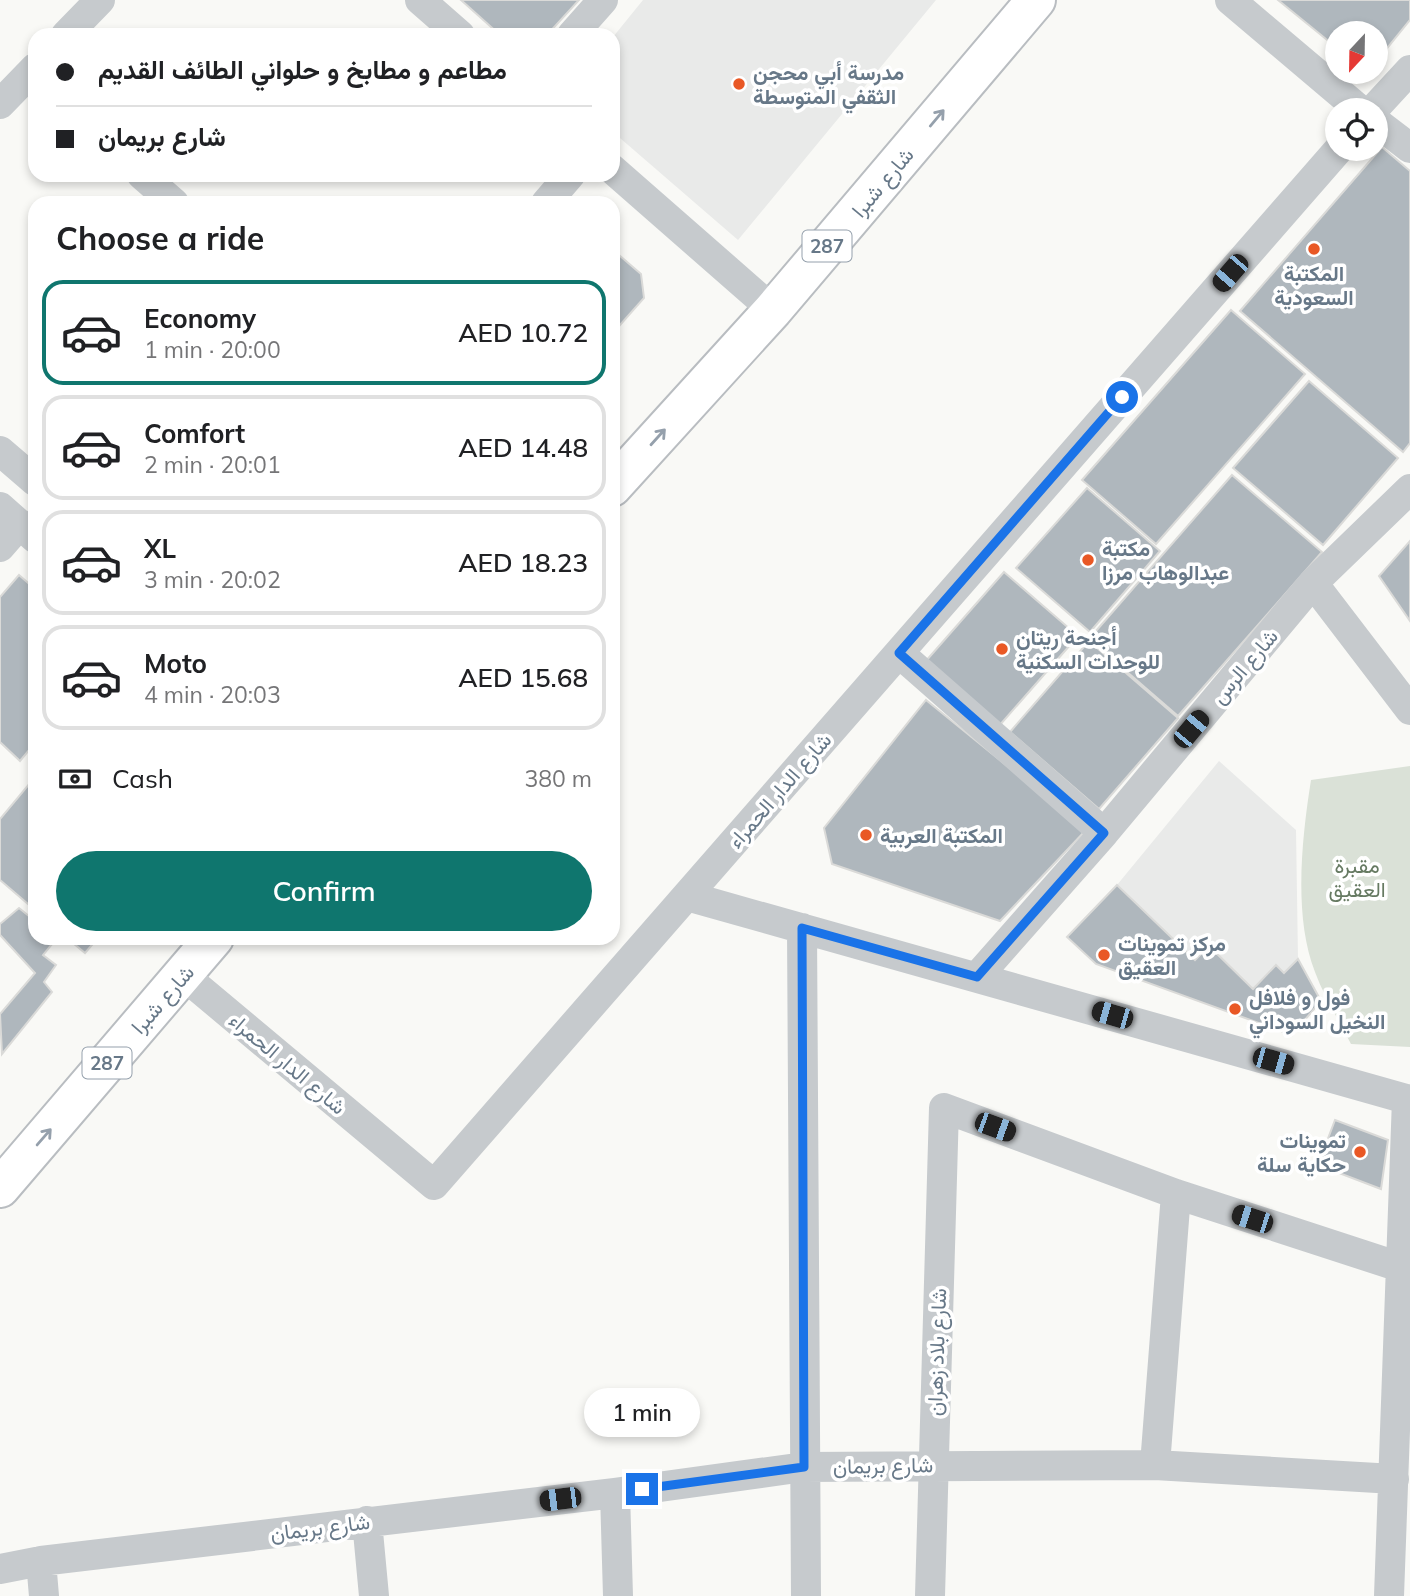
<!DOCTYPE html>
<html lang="en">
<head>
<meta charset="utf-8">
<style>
  body { margin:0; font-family:Mulish,Vazirmatn,sans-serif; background:#f6f6f6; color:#202124; height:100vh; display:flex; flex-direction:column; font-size:26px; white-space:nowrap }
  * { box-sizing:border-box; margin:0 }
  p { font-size:23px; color:#757577 }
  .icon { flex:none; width:38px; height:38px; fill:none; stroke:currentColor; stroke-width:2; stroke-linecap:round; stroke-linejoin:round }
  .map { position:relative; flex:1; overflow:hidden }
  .panel { position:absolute; left:28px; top:196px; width:592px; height:749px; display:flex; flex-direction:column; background:#fff; border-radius:21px; box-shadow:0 4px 10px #0003 }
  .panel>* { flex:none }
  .hud { position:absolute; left:28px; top:28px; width:592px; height:154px; border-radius:21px; box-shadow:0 4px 10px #0003; display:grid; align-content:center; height:154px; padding:0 28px; background:#fff }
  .needle { width:46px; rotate:202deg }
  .buttons { position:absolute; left:1325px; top:21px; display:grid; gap:14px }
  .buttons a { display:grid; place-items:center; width:63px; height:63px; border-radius:50%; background:#fff; box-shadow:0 4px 10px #0003; font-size:35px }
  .end { position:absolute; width:32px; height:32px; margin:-16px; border:9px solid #1a73e8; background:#fff; box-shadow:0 0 0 4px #fff }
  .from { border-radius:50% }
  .bubble { position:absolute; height:49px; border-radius:24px; background:#fff; box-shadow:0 4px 10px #0003; font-size:23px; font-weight:600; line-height:49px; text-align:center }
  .car { position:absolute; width:21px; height:42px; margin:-21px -10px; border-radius:9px; box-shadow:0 0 5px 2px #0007; background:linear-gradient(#222 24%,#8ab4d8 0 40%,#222 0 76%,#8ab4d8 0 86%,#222 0) }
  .hud b { display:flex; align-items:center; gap:24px; height:66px; font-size:26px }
  .hud b+b { border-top:2px solid #e0e0e0 }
  .hud i { width:18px; height:18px; background:#202124 }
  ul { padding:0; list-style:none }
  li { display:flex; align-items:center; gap:21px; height:105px; margin:0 14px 10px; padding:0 14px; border:4px solid #e0e0e0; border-radius:21px }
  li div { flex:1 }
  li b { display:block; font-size:26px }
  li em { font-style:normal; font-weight:600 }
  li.current { border-color:#0f766e }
  li>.icon { width:63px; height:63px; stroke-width:1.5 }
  h2 { padding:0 28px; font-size:32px; line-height:84px }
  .pay { display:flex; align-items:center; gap:18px; height:77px; padding:0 28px; font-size:26px }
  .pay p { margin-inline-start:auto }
  .action { display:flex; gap:14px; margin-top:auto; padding:14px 28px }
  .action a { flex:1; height:80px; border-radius:42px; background:#0f766e; color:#fff; font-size:28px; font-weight:600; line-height:80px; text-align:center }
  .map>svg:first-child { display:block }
  .built { fill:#e9eae9 }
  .green { fill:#dae1d7 }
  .building { fill:#afb7bd; stroke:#dadad8; stroke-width:2 }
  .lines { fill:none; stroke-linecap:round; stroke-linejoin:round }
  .primary-casing { stroke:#b9bdc1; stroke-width:42 }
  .minor { stroke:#c6cacd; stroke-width:30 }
  .primary { stroke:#fff; stroke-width:38 }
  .oneway { stroke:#95a0ac }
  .route { stroke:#1a73e8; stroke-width:9 }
  .poi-dot { fill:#e95825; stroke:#fff; stroke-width:2.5 }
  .labels { text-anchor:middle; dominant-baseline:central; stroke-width:7; stroke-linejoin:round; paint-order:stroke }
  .shield { fill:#fff; stroke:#95a0ac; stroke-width:2 }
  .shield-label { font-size:19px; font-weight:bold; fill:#677888 }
  .poi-label { font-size:21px; font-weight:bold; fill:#677888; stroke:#fff; text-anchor:start }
  .street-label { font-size:21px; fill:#677888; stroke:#fff }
  .park-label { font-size:21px; fill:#667a62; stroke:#fff }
</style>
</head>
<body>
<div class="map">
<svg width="1410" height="1596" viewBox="0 0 1410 1596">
  <rect width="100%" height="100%" fill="#f9f9f6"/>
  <!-- built -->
  <path class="built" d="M643,0h293l-198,240 -125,-108v-95z
    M1219,761l77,69 2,129 -14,14 -9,-7 -22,23 -44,-43 -14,14 -78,-75z"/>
  <!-- green -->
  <path class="green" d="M1410,766v281l-59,-3c-12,-24 -27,-47 -36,-72 -22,-56 -13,-135 -4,-192z"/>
  <!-- building -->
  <path class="building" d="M461,0h118l-32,35h-47z
    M1278,0h132v20l-34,42v-29h-39v15z
    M1382,147l28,24v272l-7,9 -163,-141z
    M612,249l29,25 3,24 -32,36z
    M1231,310l74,64 -149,170 -74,-64z
    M1309,381l89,77 -75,87 -90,-77z
    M1232,475l90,77 -144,164 -89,-77z
    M1087,488l73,63 -70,81 -74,-64z
    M1410,541v80l-31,-45z
    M1004,572l74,64 -79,90 -74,-64z
    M19,575l16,14v154l-15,18 -20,-19v-145z
    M1089,641l89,77 -79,91 -89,-77z
    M926,700l160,130 -86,91 -168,-57 -8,-36z
    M35,777v133l-35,-30v-61z
    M1117,885l78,75 14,-14 44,43 23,-24 8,8 14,-14 23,42 -29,34 -196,-71 -29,-27z
    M19,908l16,13v17h22l-14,17 13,10 -12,17 8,10 -50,62 -2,-40 35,-41 -35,-38v-11z
    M67,938h31l-13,15z
    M1335,1120l53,20 -7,49 -63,-24z"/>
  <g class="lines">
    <defs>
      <path id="primary" d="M612,487l161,-177 263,-310
        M0,1188l214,-250"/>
    </defs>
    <!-- primary casing -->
    <use href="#primary" class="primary-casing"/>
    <!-- minor -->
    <path class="minor" d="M420,0l40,35
      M1230,0l130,110
      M66,35l34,-35
      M572,35l31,-35
      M0,104l35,-36
      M1373,110l37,-40
      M1376,122l34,26
      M612,169l161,141
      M142,175l32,28
      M546,203l24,-28
      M0,451l35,30
      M0,507l35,31
      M0,547l20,-23
      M1313,583l97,127
      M899,653l205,180
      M687,896l723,204
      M802,928l4,668
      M183,975l251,210 905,-1036
      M977,977l127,-144 209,-250 97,-94
      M1155,1465l21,-271
      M615,1493l3,103
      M367,1521l7,75
      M41,1561l3,35
      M0,1569l41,-8 574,-68 189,-26 351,-2 239,14
      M930,1596l14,-488 232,86 227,74
      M1389,1596l18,-497"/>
    <!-- primary -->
    <use href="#primary" class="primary"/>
  </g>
  <!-- one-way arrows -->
  <defs><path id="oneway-shaft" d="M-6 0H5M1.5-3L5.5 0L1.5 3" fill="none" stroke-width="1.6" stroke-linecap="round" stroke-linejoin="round" transform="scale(1.75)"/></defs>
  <g class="oneway">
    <use href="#oneway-shaft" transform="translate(937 118) rotate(-50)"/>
    <use href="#oneway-shaft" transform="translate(658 437) rotate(-48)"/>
    <use href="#oneway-shaft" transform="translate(44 1137) rotate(-49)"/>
  </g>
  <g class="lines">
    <!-- route -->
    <path class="route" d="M642,1489l162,-22 -2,-539 175,49 127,-144 -205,-180 223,-256"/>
  </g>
  <!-- markers -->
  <g class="poi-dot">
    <circle cx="739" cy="84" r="7"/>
    <circle cx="1314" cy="249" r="7"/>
    <circle cx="1088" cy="560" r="7"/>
    <circle cx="1002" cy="649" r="7"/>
    <circle cx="866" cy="835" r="7"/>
    <circle cx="1104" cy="955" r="7"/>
    <circle cx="1235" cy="1009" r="7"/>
    <circle cx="1360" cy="1152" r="7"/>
  </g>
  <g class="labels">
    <!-- shield labels -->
    <g class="shield">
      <rect x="802.5" y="230.5" width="49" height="31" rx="5"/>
      <rect x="82.5" y="1047.5" width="49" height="31" rx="5"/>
    </g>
    <g class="shield-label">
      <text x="827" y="246">287</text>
      <text x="107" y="1063">287</text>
    </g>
    <!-- poi labels -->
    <g class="poi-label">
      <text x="753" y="72">مدرسة أبي محجن<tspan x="753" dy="24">الثقفي المتوسطة</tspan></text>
      <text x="1314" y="273" text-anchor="middle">المكتبة<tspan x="1314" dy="24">السعودية</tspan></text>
      <text x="1102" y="548">مكتبة<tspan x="1102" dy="24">عبدالوهاب مرزا</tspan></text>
      <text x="1016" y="637">أجنحة ريتان<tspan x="1016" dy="24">للوحدات السكنية</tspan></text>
      <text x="880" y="835">المكتبة العربية</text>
      <text x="1118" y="943">مركز تموينات<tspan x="1118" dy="24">العقيق</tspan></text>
      <text x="1249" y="997">فول و فلافل<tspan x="1249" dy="24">النخيل السوداني</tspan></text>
      <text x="1346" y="1140" text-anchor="end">تموينات<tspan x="1346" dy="24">حكاية سلة</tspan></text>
    </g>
    <!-- street labels -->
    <g class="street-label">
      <text transform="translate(882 182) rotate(-50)">شارع شبرا</text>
      <text transform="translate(1244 666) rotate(-50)">شارع الرس</text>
      <text transform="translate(779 790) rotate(-49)">شارع الدار الحمراء</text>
      <text transform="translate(162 999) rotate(-49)">شارع شبرا</text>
      <text transform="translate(288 1063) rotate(40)">شارع الدار الحمراء</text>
      <text transform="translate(936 1352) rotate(-88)">شارع بلاد زهران</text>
      <text transform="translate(883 1465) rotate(-1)">شارع بريمان</text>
      <text transform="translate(320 1527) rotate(-7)">شارع بريمان</text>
    </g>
    <!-- park labels -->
    <g class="park-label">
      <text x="1357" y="865">مقبرة<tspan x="1357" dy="24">العقيق</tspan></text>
    </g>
  </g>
</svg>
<div class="buttons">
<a><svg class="needle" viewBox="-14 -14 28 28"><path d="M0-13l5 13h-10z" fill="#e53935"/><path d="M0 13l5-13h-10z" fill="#757577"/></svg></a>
<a><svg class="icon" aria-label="locate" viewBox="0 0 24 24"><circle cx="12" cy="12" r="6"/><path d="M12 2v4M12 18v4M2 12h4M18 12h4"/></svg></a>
</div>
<i class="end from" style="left:1122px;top:397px"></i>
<i class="end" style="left:642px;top:1489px"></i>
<div class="bubble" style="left:584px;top:1388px;width:116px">1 min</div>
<i class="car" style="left:1230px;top:273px;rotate:221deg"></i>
<i class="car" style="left:1191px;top:729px;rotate:40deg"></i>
<i class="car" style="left:1112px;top:1015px;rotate:286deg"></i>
<i class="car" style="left:1273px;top:1061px;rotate:106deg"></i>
<i class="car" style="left:995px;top:1127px;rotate:110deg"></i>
<i class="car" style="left:1252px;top:1219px;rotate:288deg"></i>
<i class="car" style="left:560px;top:1499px;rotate:263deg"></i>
<div class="hud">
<b><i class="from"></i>مطاعم و مطابخ و حلواني الطائف القديم</b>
<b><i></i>شارع بريمان</b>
</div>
<section class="panel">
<h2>Choose a ride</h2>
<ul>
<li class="current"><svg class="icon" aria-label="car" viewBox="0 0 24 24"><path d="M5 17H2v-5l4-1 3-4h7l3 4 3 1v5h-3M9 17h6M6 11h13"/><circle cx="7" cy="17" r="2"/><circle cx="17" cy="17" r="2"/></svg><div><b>Economy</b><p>1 min · 20:00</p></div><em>AED 10.72</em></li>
<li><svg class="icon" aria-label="car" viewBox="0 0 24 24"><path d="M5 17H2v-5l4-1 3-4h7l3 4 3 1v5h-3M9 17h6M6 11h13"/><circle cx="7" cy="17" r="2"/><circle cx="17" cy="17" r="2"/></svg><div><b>Comfort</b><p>2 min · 20:01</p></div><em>AED 14.48</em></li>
<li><svg class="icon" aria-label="car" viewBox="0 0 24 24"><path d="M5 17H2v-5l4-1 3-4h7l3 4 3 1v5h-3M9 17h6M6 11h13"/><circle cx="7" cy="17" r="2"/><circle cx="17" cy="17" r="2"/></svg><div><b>XL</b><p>3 min · 20:02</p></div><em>AED 18.23</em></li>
<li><svg class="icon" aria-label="car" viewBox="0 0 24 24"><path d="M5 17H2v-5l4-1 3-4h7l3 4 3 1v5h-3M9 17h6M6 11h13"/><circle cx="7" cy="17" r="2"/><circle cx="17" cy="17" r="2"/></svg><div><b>Moto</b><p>4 min · 20:03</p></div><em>AED 15.68</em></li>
</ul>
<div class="pay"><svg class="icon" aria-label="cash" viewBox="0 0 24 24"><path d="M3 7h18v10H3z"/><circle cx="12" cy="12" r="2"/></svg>Cash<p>380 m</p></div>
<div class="action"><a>Confirm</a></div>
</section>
</div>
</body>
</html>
